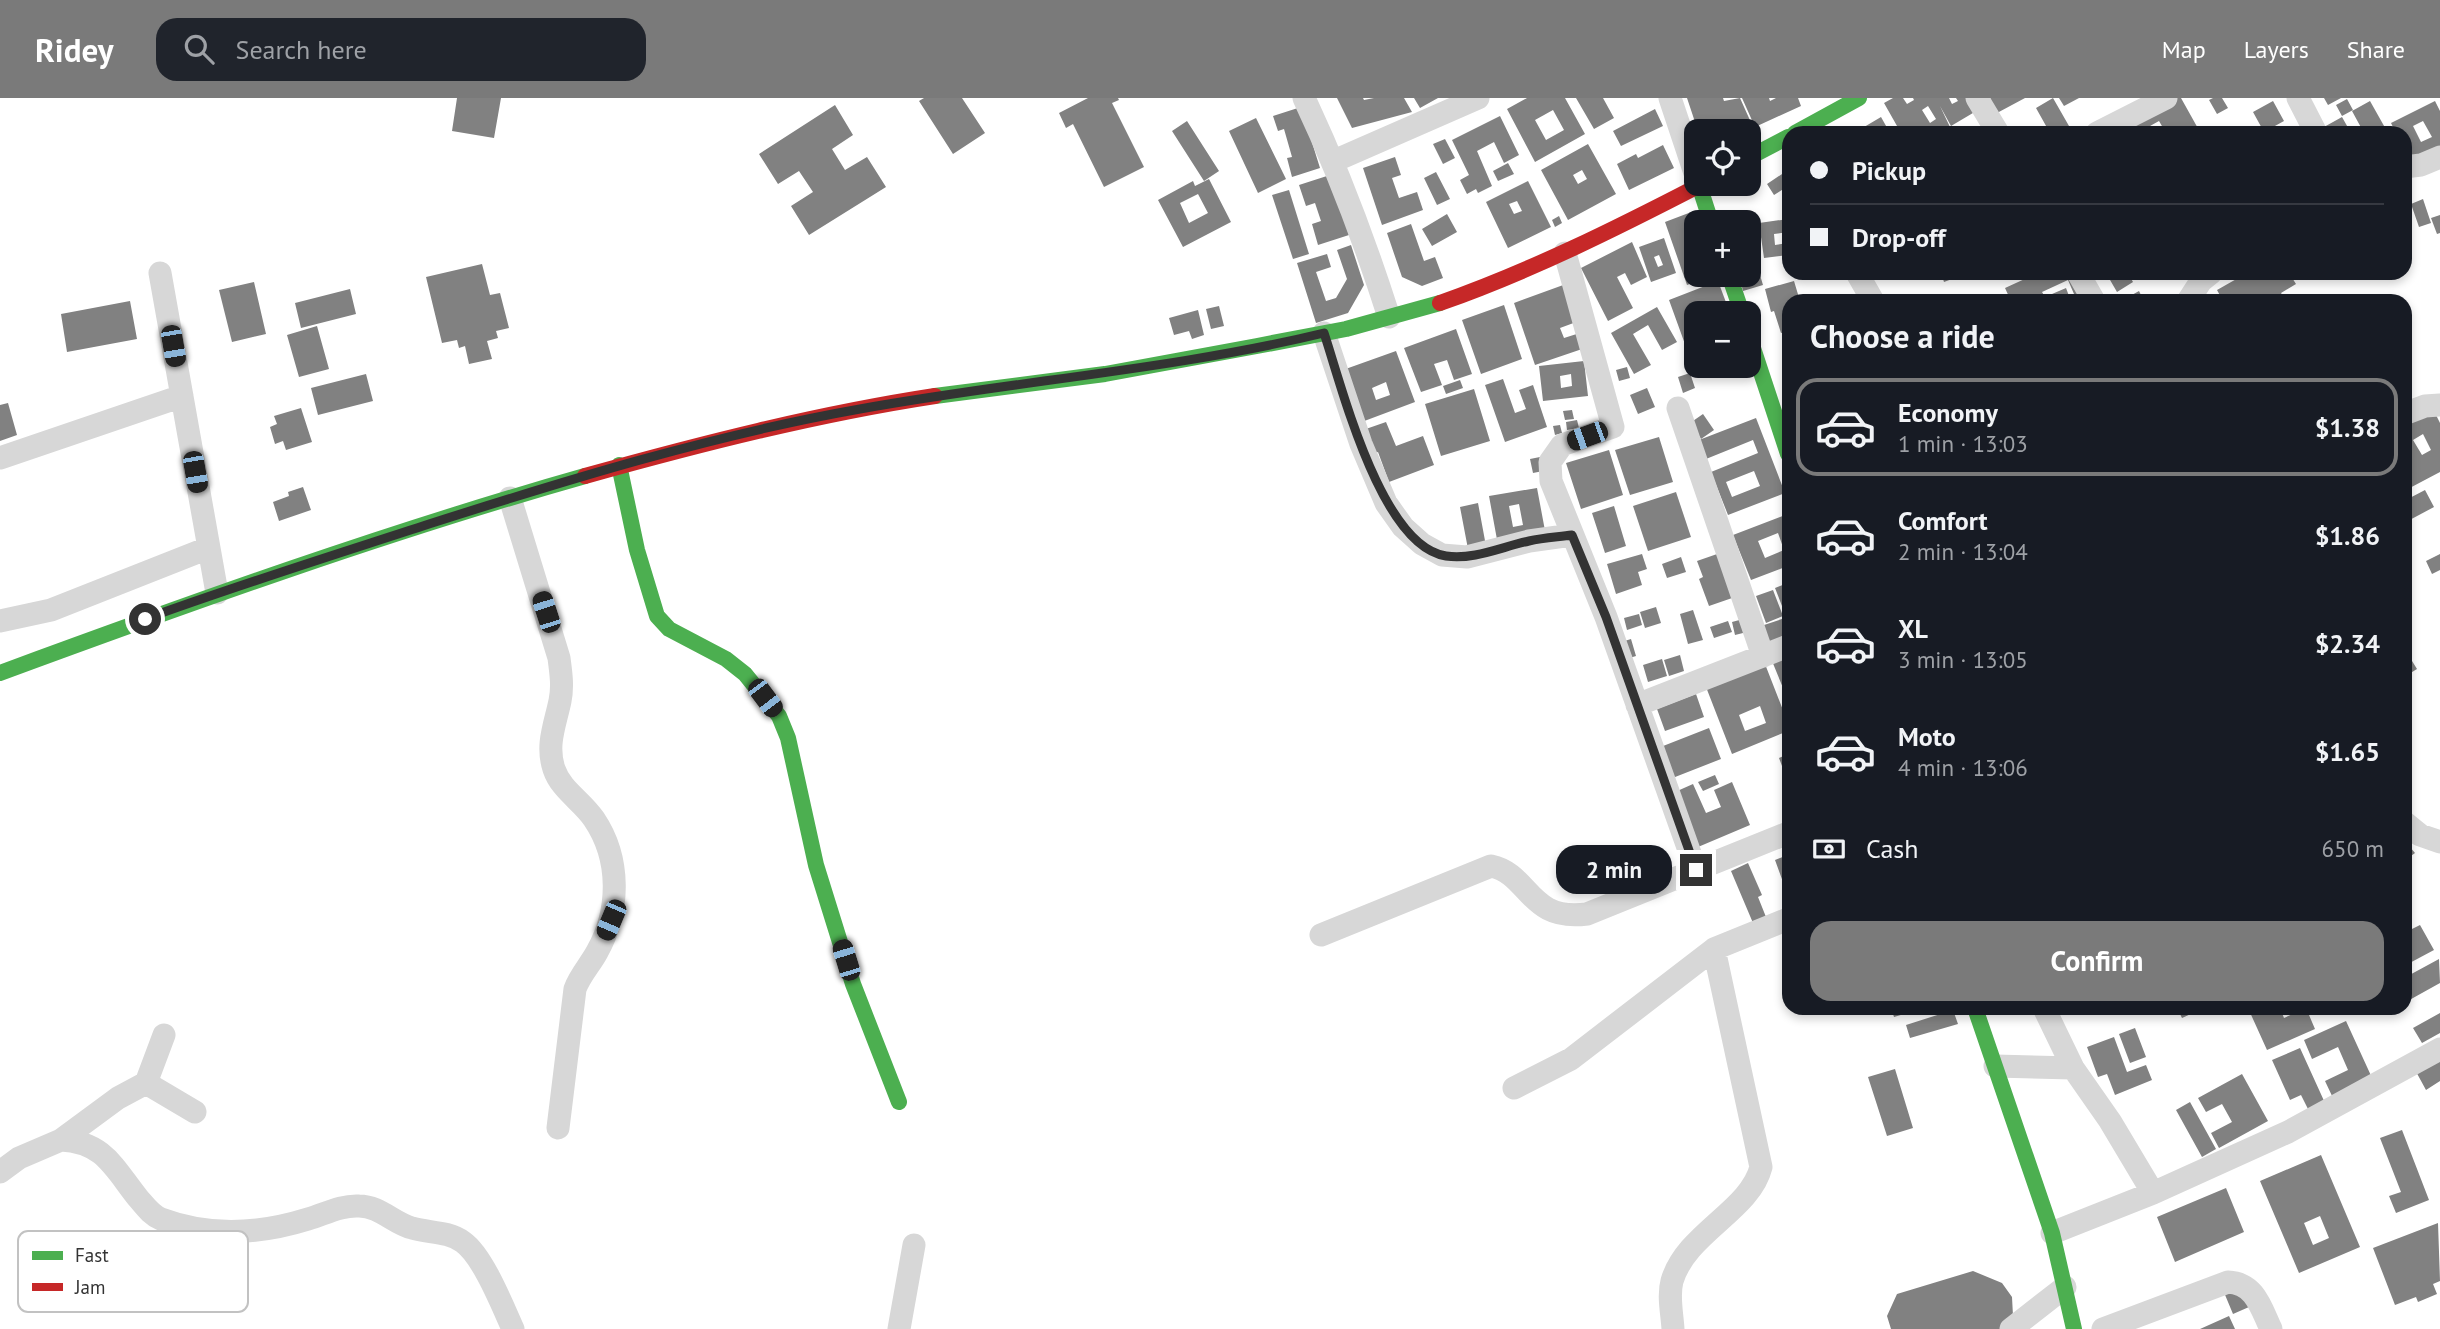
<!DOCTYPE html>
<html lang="en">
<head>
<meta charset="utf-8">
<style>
  body { margin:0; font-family:"PT Sans",sans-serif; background:#20242c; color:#f1f3f6; height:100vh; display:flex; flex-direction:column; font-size:26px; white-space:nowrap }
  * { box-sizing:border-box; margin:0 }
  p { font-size:23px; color:#9ea1a6 }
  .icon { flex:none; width:38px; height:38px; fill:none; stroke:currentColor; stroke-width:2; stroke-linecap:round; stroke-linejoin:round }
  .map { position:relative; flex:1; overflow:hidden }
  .drawer { position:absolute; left:1782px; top:196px; width:630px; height:721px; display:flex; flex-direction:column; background:#171b24; border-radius:21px; box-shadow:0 4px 10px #0003 }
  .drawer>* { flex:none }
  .guide { position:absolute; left:1782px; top:28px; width:630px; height:154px; border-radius:21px; box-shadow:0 4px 10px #0003; display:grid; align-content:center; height:154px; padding:0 28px; background:#171b24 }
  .tools { position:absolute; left:1684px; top:21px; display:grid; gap:14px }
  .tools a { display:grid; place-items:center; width:77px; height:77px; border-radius:14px; background:#171b24; box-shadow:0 4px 10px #0003; font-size:35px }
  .end { position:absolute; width:32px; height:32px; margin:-16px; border:9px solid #333; background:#fff; box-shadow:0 0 0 4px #fff }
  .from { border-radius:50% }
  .bubble { position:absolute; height:49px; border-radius:21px; background:#171b24; box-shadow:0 4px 10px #0003; font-size:23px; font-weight:700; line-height:49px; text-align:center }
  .car { position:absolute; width:21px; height:42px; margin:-21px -10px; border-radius:9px; box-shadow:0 0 5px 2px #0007; background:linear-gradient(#222 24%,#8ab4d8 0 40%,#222 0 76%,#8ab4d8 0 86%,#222 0) }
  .guide b { display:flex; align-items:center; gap:24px; height:66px; font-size:26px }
  .guide b+b { border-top:2px solid #363941 }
  .guide i { width:18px; height:18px; background:#f1f3f6 }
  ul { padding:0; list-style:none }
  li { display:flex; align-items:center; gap:21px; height:98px; margin:0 14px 10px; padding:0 14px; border:4px solid transparent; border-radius:21px }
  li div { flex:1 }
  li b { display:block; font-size:26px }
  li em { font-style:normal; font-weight:700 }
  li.current { border-color:#7a7a7a }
  li>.icon { width:63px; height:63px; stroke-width:1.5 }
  h2 { padding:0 28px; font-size:32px; line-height:84px }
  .pay { display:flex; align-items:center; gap:18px; height:77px; padding:0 28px; font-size:26px }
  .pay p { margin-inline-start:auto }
  .cta { display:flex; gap:14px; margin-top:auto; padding:14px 28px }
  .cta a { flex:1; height:80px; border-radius:21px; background:#7a7a7a; color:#fff; font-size:28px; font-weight:700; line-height:80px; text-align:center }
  header { display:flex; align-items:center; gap:42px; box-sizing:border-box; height:98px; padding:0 35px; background:#7a7a7a; color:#fff }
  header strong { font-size:33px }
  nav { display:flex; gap:38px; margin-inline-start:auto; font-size:24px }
  .search { width:490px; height:63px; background:#20242c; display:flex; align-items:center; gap:18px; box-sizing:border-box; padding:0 24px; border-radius:21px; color:#9ea1a6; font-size:26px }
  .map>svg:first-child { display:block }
  .building { fill:#818181; fill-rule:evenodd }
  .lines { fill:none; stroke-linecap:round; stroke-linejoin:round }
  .street { stroke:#d7d7d7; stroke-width:23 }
  .fast { stroke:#4caf50; stroke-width:16 }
  .jam { stroke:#c62828; stroke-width:16 }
  .route { stroke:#333; stroke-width:9 }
  .key { fill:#fff; stroke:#c2c2c2; stroke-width:2 }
  .key-label { font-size:19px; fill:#333 }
</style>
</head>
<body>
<header>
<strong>Ridey</strong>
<div class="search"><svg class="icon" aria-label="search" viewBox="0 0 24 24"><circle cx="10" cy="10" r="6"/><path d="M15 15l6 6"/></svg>Search here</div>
<nav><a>Map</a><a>Layers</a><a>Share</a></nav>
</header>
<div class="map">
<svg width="2440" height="1231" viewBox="0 0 2440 1231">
  <rect width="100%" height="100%" fill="#fff"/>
  <!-- building -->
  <path class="building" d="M457,0h44l-7,40 -42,-7z
    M924,0h38l23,35 -32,21 -34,-53z
    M1088,0h30l1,2 -7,3 32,64 -40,20 -31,-63 -7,4 -7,-15z
    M1337,0h26l1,2 10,-2h30l8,14 -60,16z
    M1414,0h24l-18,10z
    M1527,0h38l20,36 -50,28 -28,-53zM1553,12l11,20 -18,10 -11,-20z
    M1576,0h27l11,20 -20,11z
    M1687,0h36l1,3 16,-3 13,29 -10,4h-45z
    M1742,0h27l1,3 6,-3h22l3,8 -46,21z
    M1893,0h10l4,6 7,-4 -1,-2h36l3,6 6,-3 -2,-3h14l8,12 -27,16 -11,-20 10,21 -17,6h-32l-17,-30zM1928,8l8,13 -6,4 -8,-13z
    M1991,0h34l-28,15 -8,-14z
    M2053,0l20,35h-23l-14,-25z
    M2059,0h20l-15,8z
    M2172,0h9l19,34 6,-3 2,4h-42l-7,-12 -9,5 4,7h-27l-4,-6z
    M2213,0h9l6,10 -11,6 -8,-14z
    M2324,0h17l-13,7z
    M2347,1l6,11 -11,6 -6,-11z
    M2273,3l11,20 -20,11 -11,-20z
    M2370,3l18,32h-24l-12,-22z
    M2435,3l5,10v37l-29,14 -7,-12v-17h-8l-5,-10zM2423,23l9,16 -11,5 -8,-16z
    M835,7l18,30 -21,14 13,21 22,-13 19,30 -77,48 -18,-29 22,-14 -14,-21 -21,13 -19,-30z
    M1301,9l19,61 -28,9 -5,-19 5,-1 -8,-28 -6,2 -5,-15z
    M1655,11l8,17 -42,20 -8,-15z
    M1500,18l19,39 -15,8 -10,-21 -17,9 15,35 -14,7 -2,-4 -9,5 -7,-14 9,-5 -17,-35z
    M1881,19l9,16h-36z
    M2342,19l9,16h-24l-3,-6z
    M1256,20l30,61 -28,14 -29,-62z
    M1187,23l32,50 -15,10 -32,-50z
    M1445,41l10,19 -12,6 -10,-20z
    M1588,46l28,50 -48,26 -27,-50zM1582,72l5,9 -9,5 -5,-9z
    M1663,47l11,23 -45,22 -12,-26 19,-10 2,4z
    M1395,59l6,18 -9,3 7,20 18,-6 6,18 -41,15 -19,-57z
    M1508,65l6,11 -16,7 -5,-10z
    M1788,72v16l-14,9 -7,-11z
    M1436,74l14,27 -13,6 -13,-27z
    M1330,77l19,60 -31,10 -6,-21 9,-3 -6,-18 -9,3 -7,-21z
    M1209,81l22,43 -48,25 -25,-47 35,-19 2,5zM1198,96l10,19 -19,10 -9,-20z
    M1528,83l23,46 -43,21 -22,-46zM1517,103l5,10 -8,3 -5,-10z
    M1289,92l20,64 -16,5 -21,-64z
    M1788,93v19l-5,-17z
    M2423,101l8,24 -12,4 -8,-23z
    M1694,113l2,36 -3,-7 -7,3 4,13 6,-2v21h19l-28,10 -22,-63z
    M1751,113l8,28 -11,4v-21h-15l-1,-6z
    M1447,116l10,18 -25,14 -10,-17z
    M2440,117v18l-3,1 -6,-16z
    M1559,118l3,7 -7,4 -3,-7z
    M1788,121v13l-14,2 1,11 13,-2v12l-24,3 -5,-35z
    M1411,126l13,37 11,-4 8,21 -21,8 -20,-9 -15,-44z
    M1664,140l12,35 -25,9 -12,-35zM1659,157l4,10 -5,2 -4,-10z
    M1632,144l15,35 -16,8 -6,-12 -8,4 16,31 -25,13 -27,-53z
    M1351,147l13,40 -16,28 -32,10 -19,-60 30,-9 4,13 -15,5 10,29 10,-3 11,-19 -10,-29z
    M1748,147h3l12,40 -20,6 -4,-16h9z
    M482,166l8,31 10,-2 9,35 -13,3 2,7 -11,3 5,18 -23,5 -4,-18 -6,2 -2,-8 -15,3 -16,-66z
    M1941,175h27l-24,9z
    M1975,175h16l-13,6z
    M2038,175h35l13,28h-75l-6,-13zM2068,182l6,14 -5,2 -3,-8 -21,9 -3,-5z
    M2106,175h22l5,9 -16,10z
    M2247,175h42l7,11 -15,9 5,8h-63l-6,-11z
    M1718,183l12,32h-28l-2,-6 -8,3 4,11v34l-6,3 -21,-58z
    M1794,183l6,20h-12v30l-7,2 -7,-22 -3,1 -6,-23z
    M254,184l12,52 -34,8 -13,-52z
    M1566,186l13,37 -19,7 4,10 19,-6 5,15 -53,18 -21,-62z
    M350,191l6,25 -55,14 -6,-25z
    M2139,193l5,10h-23z
    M130,203l7,38 -70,13 -6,-38z
    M1504,207l18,54 -41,15 -19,-54z
    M1219,208l5,20 -13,3 -5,-20z
    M1657,209l20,35 -15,8 -14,-25 -15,9 18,31 -17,9 -23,-41z
    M1198,212l6,25 -12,4 -3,-8 -15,4 -5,-17z
    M317,228l12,43 -30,8 -12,-42z
    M1456,231l16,45 -18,6 -7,-20 -13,4 8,21 -21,7 -17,-44z
    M1396,253l19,51 -56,21 -19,-52zM1386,284l4,13 -14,5 -4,-12z
    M1584,263l4,35 -45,5 -4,-35zM1571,276l1,12 -11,2 -1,-12z
    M1627,269l3,11 -11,3 -3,-11z
    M1690,275l5,15 -12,5 -5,-16z
    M366,276l7,27 -55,14 -7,-27z
    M1503,281l12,34 11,-4 -7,-19 14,-5 14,42 -42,15 -20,-57z
    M1460,282l3,8 -17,6 -3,-8z
    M1647,290l8,19 -17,7 -8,-19z
    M1474,291l16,52 -49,15 -16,-52z
    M8,305l9,32 -17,6v-36z
    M2432,309l8,16v49l-36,19v-70zM2423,336l8,16 -9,5 -9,-15z
    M301,310l11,34 -26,8 -3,-9 -8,3 -5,-17 7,-3 -3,-8z
    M1572,312l2,9 -9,1 -2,-9z
    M1703,316l11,16 -13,9 -11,-16z
    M1756,320l29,75 -57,22 -17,-43 47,-19 -5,-13 -47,19 -7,-19zM1754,373l6,15 -28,11 -6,-15z
    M1577,322l2,8 -12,2 -1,-8z
    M1386,324l10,24 27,-10 11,29 -45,17 -11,-30 -7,3 -8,-25z
    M1560,327l2,8 -7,2 -2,-9z
    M1659,339l14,45 -43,13 -15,-45z
    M1609,352l14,45 -42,14 -15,-46z
    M1540,359l3,14 -10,2 -3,-14z
    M303,389l8,23 -32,11 -6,-19 16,-6 -1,-4z
    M1537,390l9,48 -48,9 -9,-49zM1519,406l4,21 -10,2 -4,-21z
    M2425,392l9,17 -30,16v-22z
    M1676,394l15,45 -43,14 -15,-45z
    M1478,405l8,43 -18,3 -8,-42z
    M1614,408l12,40 -21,7 -13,-40z
    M1788,416v52l-37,14 -18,-45zM1778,435l6,17 -19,8 -7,-17z
    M1720,455l15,44 -26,9 -10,-27 4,-2 -6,-16z
    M1642,456l5,15 -9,3 4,13 -26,9 -9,-30z
    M2440,456v16l-8,4 -6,-13z
    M1681,459l5,15 -19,6 -5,-14z
    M1788,485v21l-6,2 -7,-18z
    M1773,492l10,26 -17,7 -10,-27z
    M1656,509l5,16 -16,5 -5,-16z
    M1693,512l10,30 -15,4 -8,-30z
    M1639,516l3,11 -15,5 -3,-12z
    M1788,519v20l-21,7 -6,-18z
    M1743,521l4,13 -12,3 -3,-13z
    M1728,523l4,11 -18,6 -4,-11z
    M1631,541l5,17 -13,4 -5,-17z
    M2404,550l13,21 -13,8z
    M1788,556v46l-16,-39z
    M1680,557l4,16 -15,5 -5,-16z
    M1662,561l5,17 -19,6 -5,-17z
    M1765,566l23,59v8l-56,23 -26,-67zM1760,608l6,17 -21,8 -6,-16z
    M1696,596l8,23 -39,14 -8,-22z
    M1709,630l12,31 -51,20 -12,-31z
    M1788,656v28l-9,-24z
    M1715,677l4,9 -16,7 -5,-9z
    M1732,684l18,43 -52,22 -23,-55 18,-8 13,29 15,-6 -7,-17z
    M2404,742l11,13 -11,8z
    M1788,757v25l-5,2 -8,-22z
    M1748,765l14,32 -4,2 8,20 -13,6 -22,-52z
    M2420,827l14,25 -30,16v-33z
    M2439,861l1,24 -36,20v-25z
    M1891,910h30v1l-27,8z
    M2177,910h27l-22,10z
    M2248,910h32l4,10 22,-10 9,21 -48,21z
    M1953,912l5,14 -48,14 -4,-13z
    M2440,915v20l-18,10 -9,-15z
    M2346,923l27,59 -40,18 -8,-17 23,-11 -10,-23 -26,12 -8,-19z
    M2135,930l11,29 -16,6 -11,-29z
    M2114,939l13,35 19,-7 6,15 -37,15 -8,-21 -9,3 -11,-30z
    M2300,950l25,55 -16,8 -8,-16 -11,5 -18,-40z
    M2440,955v28l-14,9 -12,-22z
    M1895,971l18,59 -26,8 -19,-59z
    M2242,976l26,47 -49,27 -8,-15 21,-11 -10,-18 -16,8 -8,-14z
    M2190,1004l26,47 -14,8 -26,-47z
    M2402,1032l27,70 -33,13 -7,-17 12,-4 -21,-54z
    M2321,1057l39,92 -61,26 -39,-92zM2320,1118l9,22 -16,7 -9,-22z
    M2226,1090l18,44 -69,30 -18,-45z
    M2438,1125l2,58 -7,3 4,10 -19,8 -2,-5 -21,8 -22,-57z
    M1973,1173l29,12 10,14 1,19 -11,13h-111l-4,-13 10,-22z
    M2239,1185l10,24 -16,7 -10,-24z
    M2229,1218l6,13h-35z"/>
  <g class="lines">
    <!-- street -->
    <path class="street" d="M1304,0c34,72 61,144 85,219
      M1670,0l26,78
      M1977,0l21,35
      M2298,0l18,35
      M2097,35l69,-35
      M1334,63l144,-63
      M2404,69l17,-2 19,-8
      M1565,155l48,174 -51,18 -12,17 1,19 55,136 90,253
      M160,175l57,320
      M1857,175l16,28
      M2078,175l16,28
      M2188,203l13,-20 10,-8
      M1324,235l37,111 25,59 17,24 19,17 20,11 25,2 62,-16 43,-6
      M1678,310l85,248
      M2404,316l21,-8 15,-1
      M0,360l182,-62
      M510,400l49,160c2,15 4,29 1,43 -5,24 -14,44 -6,68 7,21 28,32 40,50 27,40 26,92 3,133 -7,13 -17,23 -22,37l-17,139
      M0,523l51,-11 157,-62
      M1637,607l151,-59
      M2404,724l16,13 20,7
      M1321,837l170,-69c39,8 37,56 96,48l201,-81
      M2044,910l29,60 37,53 43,72
      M1995,968l78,2
      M146,985l49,29
      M1514,990l57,-29 143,-110 74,-30
      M61,1042c43,2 53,28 77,58 7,8 13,17 23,21 48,18 99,15 147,0 17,-5 33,-14 51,-13 21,0 34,17 53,22 17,5 36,3 51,14 20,14 40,65 50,87
      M0,1074l19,-14 42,-18 57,-42 28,-15 18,-48
      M2052,1135l101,-40 135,-61 152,-83
      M899,1231l15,-84
      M1673,1231c-1,-16 -5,-33 -1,-48 14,-48 78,-70 89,-114l-47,-218
      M2011,1231l54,-42
      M2103,1231l125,-47c27,1 33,26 43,47"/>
    <!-- fast -->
    <path class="fast" d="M1795,35l64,-35
      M1748,60l40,-21
      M1699,87l12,37
      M1729,177l13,38
      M1748,235l40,121
      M935,298l170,-22 152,-28 89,-17 94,-26
      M619,367l18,85 20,66 12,13 57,30 19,15 34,42 9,22 28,127 37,119 46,118
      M0,575c193,-71 387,-141 585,-197
      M1975,910l77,225 22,96"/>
    <!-- jam -->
    <path class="jam" d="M1440,205c91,-32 177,-75 262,-119
      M585,378c115,-32 232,-62 350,-80"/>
  </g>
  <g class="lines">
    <!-- route -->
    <path class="route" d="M145,521c93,-34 189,-64 284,-95 141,-45 284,-89 431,-115 154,-28 311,-39 464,-76 18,54 57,213 122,223 28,4 55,-9 83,-15 14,-3 29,-4 43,-6l34,82 90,253"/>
  </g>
  <!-- legend -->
  <rect x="18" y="1133" width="230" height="81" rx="10" class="key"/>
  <rect x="32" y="1153" width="31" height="9" fill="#4caf50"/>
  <rect x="32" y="1185" width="31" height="8" fill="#c62828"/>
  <g class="key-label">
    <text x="75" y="1164">Fast</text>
    <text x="75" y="1196">Jam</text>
  </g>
</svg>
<div class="tools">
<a><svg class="icon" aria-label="locate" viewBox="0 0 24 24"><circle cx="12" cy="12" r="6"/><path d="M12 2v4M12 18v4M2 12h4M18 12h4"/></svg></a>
<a>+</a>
<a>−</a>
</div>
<i class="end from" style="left:145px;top:521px"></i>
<i class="end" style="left:1696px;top:772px"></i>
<div class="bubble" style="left:1556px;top:747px;width:116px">2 min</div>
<i class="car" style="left:173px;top:248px;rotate:170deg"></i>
<i class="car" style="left:1587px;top:338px;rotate:250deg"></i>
<i class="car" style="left:195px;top:374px;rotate:170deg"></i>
<i class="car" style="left:546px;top:514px;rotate:342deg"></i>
<i class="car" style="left:765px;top:600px;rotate:143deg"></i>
<i class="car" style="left:611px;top:822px;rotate:203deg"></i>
<i class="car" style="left:846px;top:862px;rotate:343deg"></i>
<div class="guide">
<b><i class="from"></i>Pickup</b>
<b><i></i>Drop-off</b>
</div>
<section class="drawer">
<h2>Choose a ride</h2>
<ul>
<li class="current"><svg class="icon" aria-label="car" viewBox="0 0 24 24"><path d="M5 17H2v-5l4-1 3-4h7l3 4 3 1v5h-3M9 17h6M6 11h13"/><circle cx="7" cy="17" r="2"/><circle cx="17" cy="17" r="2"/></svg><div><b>Economy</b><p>1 min · 13:03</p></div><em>$1.38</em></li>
<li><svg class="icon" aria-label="car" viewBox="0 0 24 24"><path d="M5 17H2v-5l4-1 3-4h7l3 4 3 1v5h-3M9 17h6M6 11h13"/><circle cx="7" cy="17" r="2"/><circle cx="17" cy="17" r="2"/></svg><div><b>Comfort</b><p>2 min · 13:04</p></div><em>$1.86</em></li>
<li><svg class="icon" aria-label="car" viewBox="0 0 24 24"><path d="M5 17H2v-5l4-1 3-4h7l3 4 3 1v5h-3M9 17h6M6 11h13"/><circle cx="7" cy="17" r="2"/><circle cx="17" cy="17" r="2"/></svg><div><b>XL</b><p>3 min · 13:05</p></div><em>$2.34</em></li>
<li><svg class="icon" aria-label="car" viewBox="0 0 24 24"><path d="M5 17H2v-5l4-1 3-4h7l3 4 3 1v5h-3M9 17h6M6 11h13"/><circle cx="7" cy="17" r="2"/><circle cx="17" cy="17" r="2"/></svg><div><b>Moto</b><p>4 min · 13:06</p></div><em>$1.65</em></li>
</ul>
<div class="pay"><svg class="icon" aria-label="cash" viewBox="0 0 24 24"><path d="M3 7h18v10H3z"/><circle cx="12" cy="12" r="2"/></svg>Cash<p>650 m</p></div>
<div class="cta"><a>Confirm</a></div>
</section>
</div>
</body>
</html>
